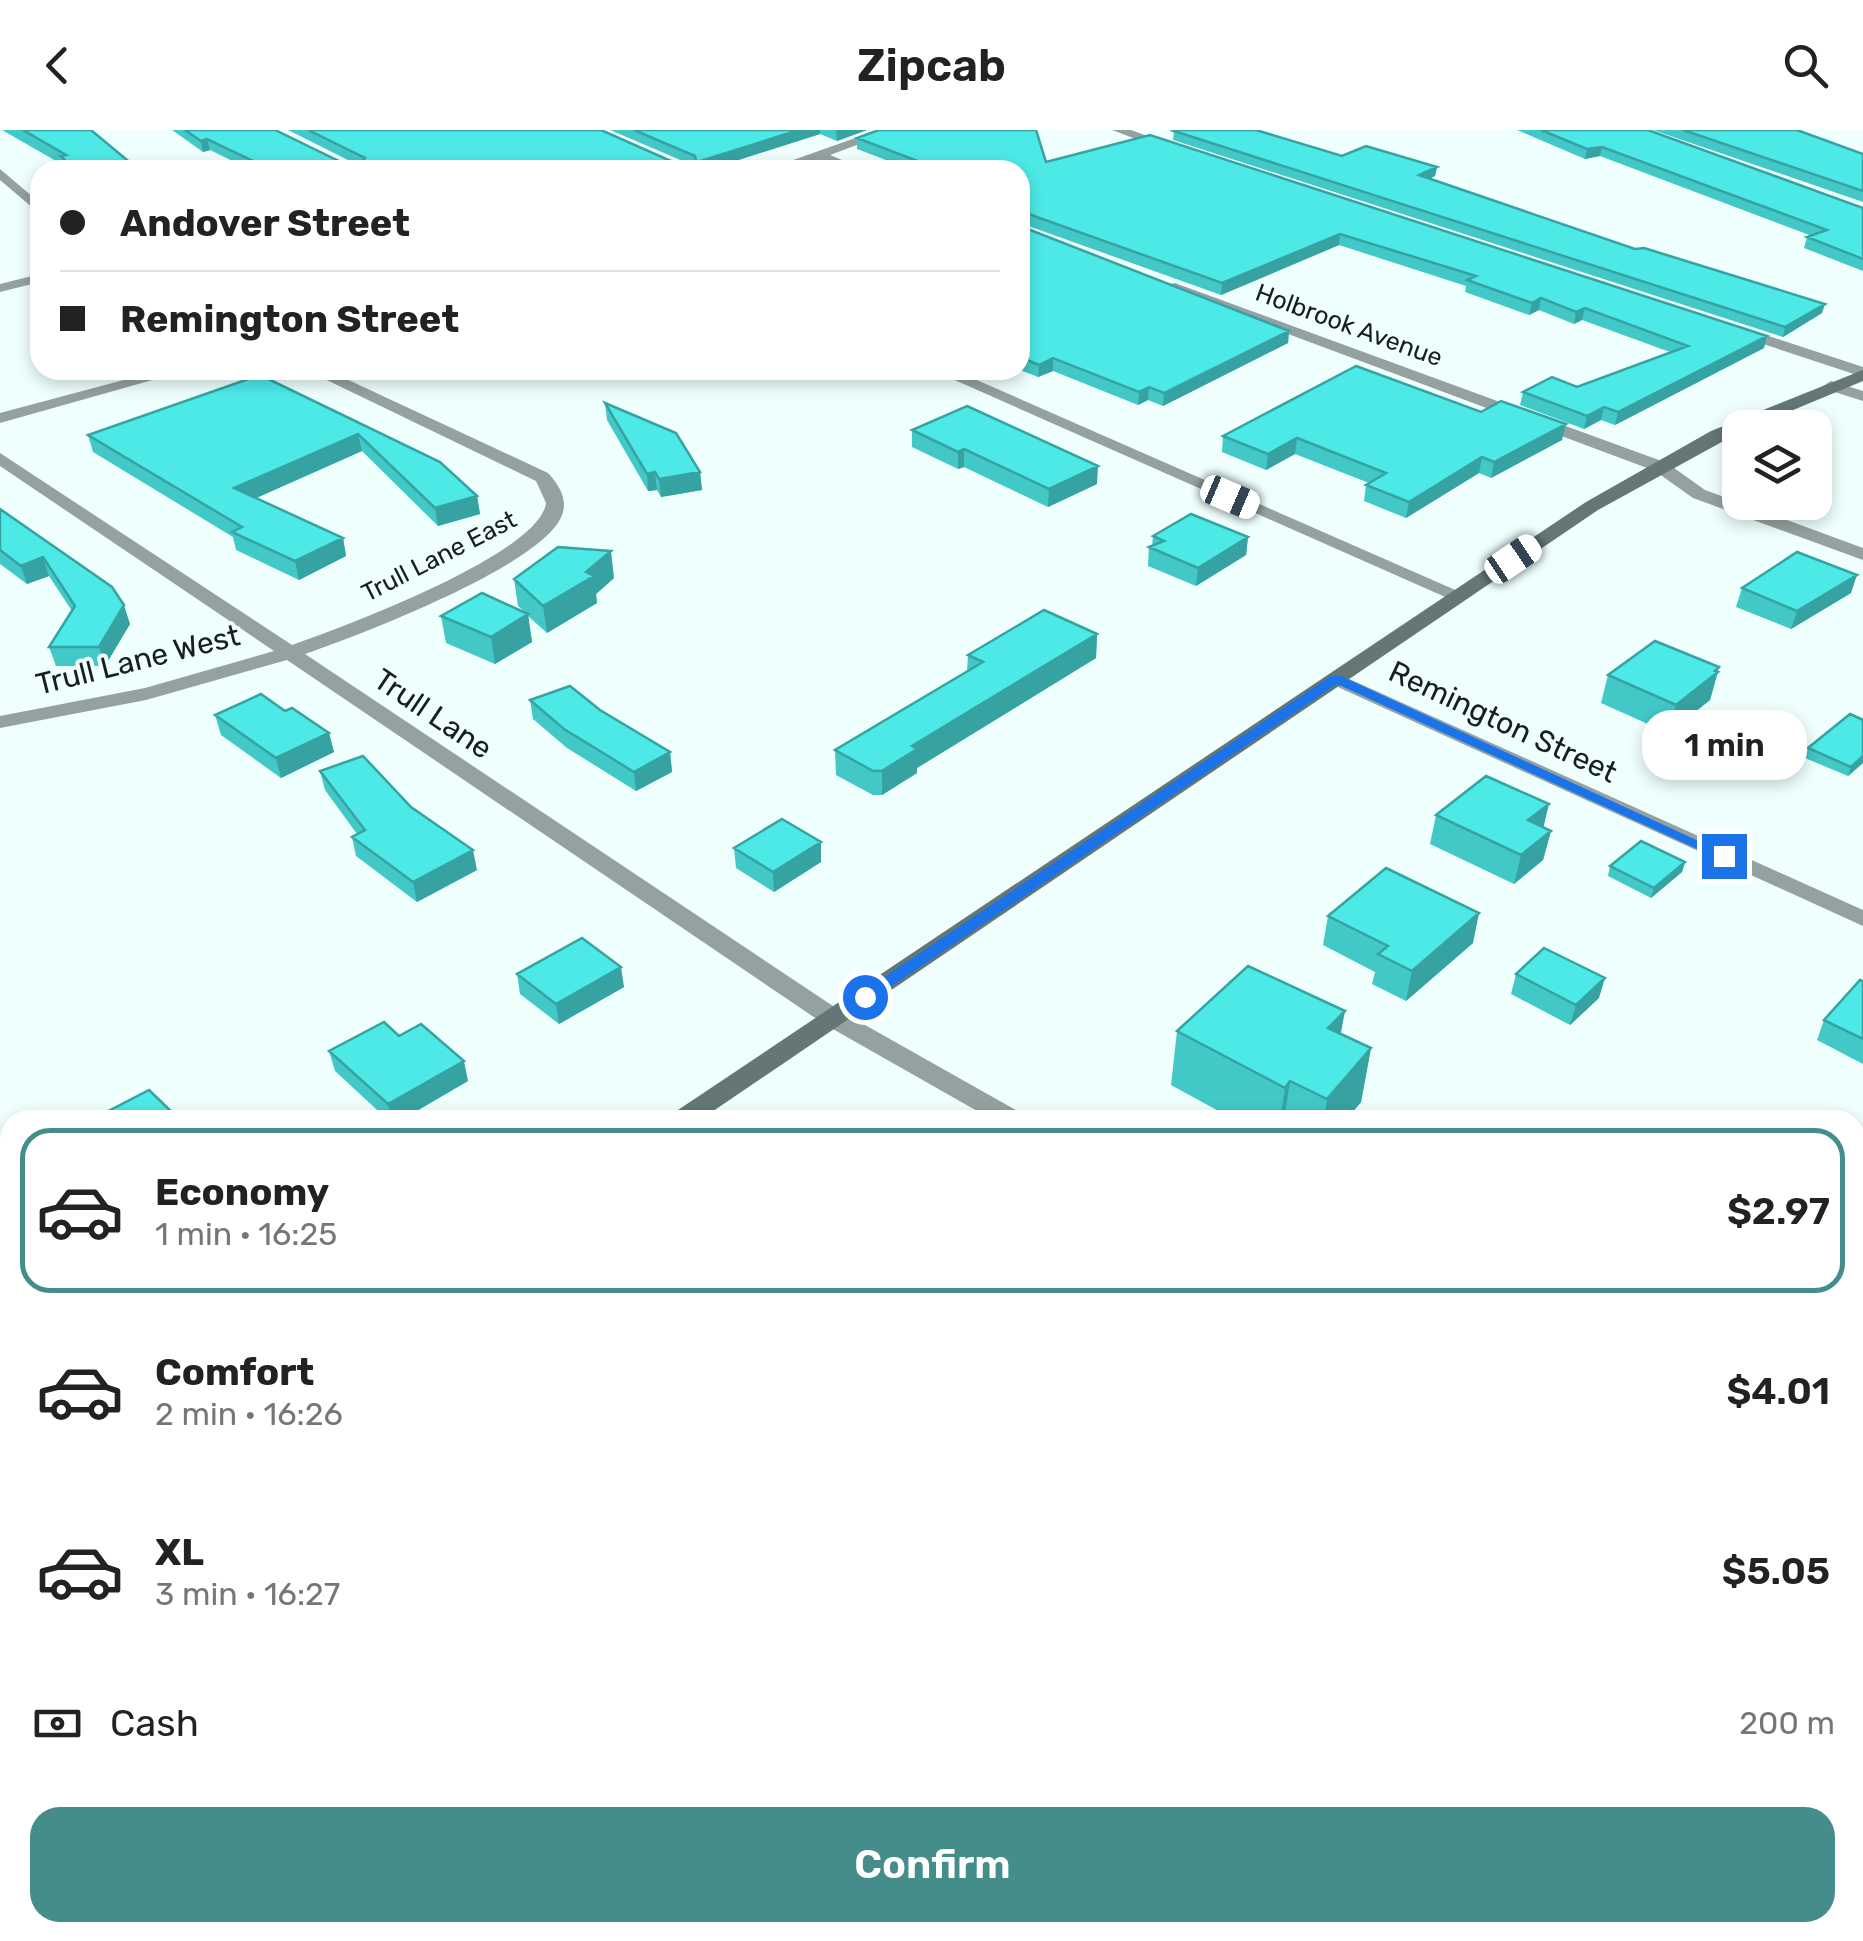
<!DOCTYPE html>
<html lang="en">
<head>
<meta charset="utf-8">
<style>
  body { margin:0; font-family:Rubik,sans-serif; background:#f6f6f6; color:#222; height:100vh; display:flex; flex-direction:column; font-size:38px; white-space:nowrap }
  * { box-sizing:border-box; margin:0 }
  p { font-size:32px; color:#767676 }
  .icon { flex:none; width:55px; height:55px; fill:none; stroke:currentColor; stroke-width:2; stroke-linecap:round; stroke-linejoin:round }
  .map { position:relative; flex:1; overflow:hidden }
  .drawer { position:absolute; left:0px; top:980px; width:1865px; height:832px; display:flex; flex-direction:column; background:#fff; border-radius:30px 30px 0 0; box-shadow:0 5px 15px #0003 }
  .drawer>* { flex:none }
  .guide { position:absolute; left:30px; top:30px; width:1000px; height:220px; border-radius:30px; box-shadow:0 5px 15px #0003; display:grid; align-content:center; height:220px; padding:0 30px; background:#fff }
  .fabs { position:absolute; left:1722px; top:280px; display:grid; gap:20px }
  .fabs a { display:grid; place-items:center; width:110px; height:110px; border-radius:20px; background:#fff; box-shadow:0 5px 15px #0003; font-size:50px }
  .end { position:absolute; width:45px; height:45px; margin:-22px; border:12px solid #1a73e8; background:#fff; box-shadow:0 0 0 5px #fff }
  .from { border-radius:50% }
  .bubble { position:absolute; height:70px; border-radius:30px; background:#fff; box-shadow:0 5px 15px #0003; font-size:32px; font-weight:600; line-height:70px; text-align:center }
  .car { position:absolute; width:30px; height:60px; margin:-30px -15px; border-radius:12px; box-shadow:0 0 8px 2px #0007; background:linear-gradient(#fff 24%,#345 0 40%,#fff 0 76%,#345 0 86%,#fff 0) }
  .guide b { display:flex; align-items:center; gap:35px; height:95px; font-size:38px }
  .guide b+b { border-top:2px solid #e0e0e0 }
  .guide i { width:25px; height:25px; background:#222 }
  ul { padding:18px 0 0; list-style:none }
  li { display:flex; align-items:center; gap:30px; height:165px; margin:0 20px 15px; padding:0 10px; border:5px solid transparent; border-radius:30px }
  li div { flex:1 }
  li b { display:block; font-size:38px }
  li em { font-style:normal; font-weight:600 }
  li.current { border-color:#458d8b }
  li>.icon { width:90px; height:90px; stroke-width:1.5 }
  .pay { display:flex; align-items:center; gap:25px; height:110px; padding:0 30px; font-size:38px }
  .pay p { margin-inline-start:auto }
  .cta { display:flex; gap:20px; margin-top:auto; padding:20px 30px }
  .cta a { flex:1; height:115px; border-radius:30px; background:#458d8b; color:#fff; font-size:40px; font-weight:600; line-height:115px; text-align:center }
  header { display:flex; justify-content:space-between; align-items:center; height:130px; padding:0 30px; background:#fff; font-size:45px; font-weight:600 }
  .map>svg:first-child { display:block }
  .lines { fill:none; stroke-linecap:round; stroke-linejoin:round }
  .minor { fill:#95a1a0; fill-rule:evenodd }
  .tertiary { fill:#95a1a0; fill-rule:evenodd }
  .secondary { fill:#647675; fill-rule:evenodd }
  .wall { fill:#42c8c7 }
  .shaded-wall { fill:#36a3a2 }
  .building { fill:#4de9e7; stroke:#36a3a2; stroke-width:2.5 }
  .route { fill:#1a73e8 }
  .labels { text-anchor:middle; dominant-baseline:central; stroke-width:8; stroke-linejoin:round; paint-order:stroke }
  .far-street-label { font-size:25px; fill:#151f1f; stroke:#eefffe }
  .street-label { font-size:30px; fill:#151f1f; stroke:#eefffe }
</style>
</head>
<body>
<header><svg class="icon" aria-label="back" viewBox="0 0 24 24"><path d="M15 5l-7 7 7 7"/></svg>Zipcab<svg class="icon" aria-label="search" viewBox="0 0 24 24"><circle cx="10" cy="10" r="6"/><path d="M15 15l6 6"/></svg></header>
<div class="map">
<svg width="1863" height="1811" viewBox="0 0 1863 1811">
  <rect width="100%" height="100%" fill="#eefffe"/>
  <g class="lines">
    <!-- minor -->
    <path class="minor" d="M878,0h19l-67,25 36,15c-18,0 -35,-11 -50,-10 -18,1 -32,10 -51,10z
      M1112,0h19l49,18 -12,3z
      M0,39l40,34v11l-40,-34z
      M40,144v8l-40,10v-8z
      M1175,153l492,180 38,27 158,58v12l-170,-62 -38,-27 -485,-181v-6z
      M1735,195l128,42v10l-133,-44v-6z
      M161,240h27l-188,53v-10z
      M306,240h21l221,103c11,12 20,26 14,42 -18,50 -205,121 -257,139l537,358 181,102 4,6h-34l-169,-96 -537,-364 -141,40 -146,28v-12l145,-28 129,-37 -274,-185v-13l292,192c49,-17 248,-91 254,-142l-10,-22z
      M932,240h22l515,226 -10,6 -7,-2z
      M1831,251l32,10v10l-38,-12 -2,-3z
      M1336,543l527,237v16l-534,-243v-8z
      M1855,1448l8,3v29l-8,-3z
      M705,1802h38l-3,9h-39z"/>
    <!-- tertiary -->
    <path class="tertiary" d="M0,1752l10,4v43l-10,-4z
      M13,1802h41l4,9h-42z"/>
    <!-- secondary -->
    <path class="secondary" d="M1863,240v11l-113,47h-10v4l-142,78 -898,610h-32l4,-6 914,-612 125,-71z
      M10,1414v30l-10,4v-30z"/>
  </g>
  <!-- wall -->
  <path class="wall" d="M2,0h89l48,40h-74l-2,-5z
    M172,0h103l66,32 13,1 -66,-33h313l72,32h12l-75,-32h257l-30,11 -17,-7 -113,36h-456l-41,-20 -7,2z
    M1517,0h131l215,78v63l-59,-23 3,-11 5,-1 -212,-80 -15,3z
    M1653,0h144l66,24v48z
    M1174,1l168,25 95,11 -2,9 -6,3 393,134 -39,24 -610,-197z
    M1150,5l614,213 -149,77 -14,-5 -17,9 -64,-24 3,-13 54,-5 93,-35 -88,-32 -8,4 -35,-14 -10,5 -64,-23 1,-6 -127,-41 -118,50 -201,-72v-53h-108l-55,-21v-11l189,24z
    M1020,96l269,105 -1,12 -125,63 -15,-6 -10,5 -85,-34 -15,6 -18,-7z
    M260,245l217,121 3,18 -42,12 -76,-75 -106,47 87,40 3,18 -47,24 -63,-30 -3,-13 -140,-85 -5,-17z
    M605,273l95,69 2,18 -41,7 -4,-7 -9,1 -41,-71z
    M912,300l185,54 -49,23 -84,-40 -6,2 -46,-22z
    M1223,306l339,4 -71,38 -12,-5 -73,45 -42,-17 2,-16 3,-2 -74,-29 -29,16 -44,-18z
    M0,379l130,115 -25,42h-49l-7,-19 23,-36 -23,-35 -22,8 -27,-20z
    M1153,406l95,1 -2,18 -50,31 -48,-20 1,-19 3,-1z
    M614,448l-18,16 1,9 -50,30 -19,-17 4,26 -37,22 -49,-21 -5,-27 86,-2 -9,-8 -4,-27z
    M1742,458l109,5 -60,36 -55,-22z
    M1097,504l-1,24 -179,110v5l-35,22h-9l-37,-20 -1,-25 132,-78 1,-17z
    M1718,542l-8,28 -42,33 -67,-30 7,-28z
    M530,570l70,10 70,42 2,20 -36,19 -69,-43 -34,-29z
    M215,585l114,18 5,19 -53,26 -60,-43z
    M1863,590v43l-15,13 -43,-18 3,-10z
    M320,641l91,36 66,63 -60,32 -61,-46 -4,-19 5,-3 -32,-44z
    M1436,685l107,12 8,4 -8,29 -29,24 -84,-40z
    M734,718l87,14 -47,30 -38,-24z
    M1685,732l-3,10 -31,26 -43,-22 2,-10z
    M1328,786l145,27 -67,58 -34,-17 3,-12 -52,-27z
    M517,844l107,13 -65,37 -39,-30z
    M1516,844l83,24 -29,27 -59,-31z
    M1863,851v83l-46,-24 7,-20z
    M1177,901l164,3 30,14 -10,54 -15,18h-111l-64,-35z
    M329,921l139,30 -67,39h-13l-53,-49z
    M1855,1577l8,5v114l-8,-5z
    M388,1802h138l-8,9h-120z"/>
  <!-- shaded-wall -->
  <path class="shaded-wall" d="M799,0h21v4l-113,36h-35z
    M836,0h31l-30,11z
    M207,9l3,11 -7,2 -2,-11z
    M1602,17l-2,9 -15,3 2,-10z
    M1437,37l-2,9 -18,8 2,-9z
    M1340,104l-1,11 -118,50 1,-12z
    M1541,168l-2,12 -10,5 3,-12z
    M1825,174l-3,9 -39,24 2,-10z
    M1585,178l-3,12 -8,4 2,-12z
    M1289,201l-1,12 -125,63 1,-13z
    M1767,206l-3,12 -149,77 3,-13z
    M1053,228v13l-15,6 1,-12z
    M1149,257l-1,13 -10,5 1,-13z
    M1604,277l-3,13 -17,9 3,-13z
    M1566,294l-4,16 -71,38 3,-16z
    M358,304l4,17 -124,55 -4,-18z
    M1297,308l-2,16 -29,16 2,-16z
    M964,319v18l-6,2v-17z
    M1482,327l-3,16 -73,45 3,-16z
    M1098,336l-1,18 -49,23 1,-18z
    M655,342l2,18 -9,1 -1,-17z
    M700,342l2,18 -41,7 -2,-18z
    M477,366l3,18 -42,12 -3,-18z
    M1248,407l-2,18 -50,31 2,-18z
    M343,408l3,18 -47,24 -4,-19z
    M611,421l3,27 -18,16 1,9 -50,30 -4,-27z
    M43,427l6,19 -22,8 -6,-18z
    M1857,445l-6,18 -60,36 6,-18z
    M124,475l6,19 -25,42 -6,-19z
    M528,484l4,28 -37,22 -4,-27z
    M1097,504l-1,24 -179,110v5l-35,22v-24l30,-25z
    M1719,537l-9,33 -42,33 8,-28z
    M329,603l5,19 -53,26 -5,-20z
    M670,622l2,20 -36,19 -2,-19z
    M1863,626v7l-15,13 3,-9z
    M1549,674l-7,29 -14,-13z
    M1551,701l-8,29 -29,24 7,-29z
    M821,712v20l-47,30 -1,-20z
    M473,720l4,20 -60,32 -4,-20z
    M1685,732l-3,10 -31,26 3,-10z
    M1479,783l-6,30 -67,58 6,-30z
    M621,837l3,20 -65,37 -3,-20z
    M1605,848l-6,20 -29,27 6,-20z
    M1345,881l-10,54 -7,-37z
    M1371,918l-10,54 -15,18h-22l3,-21z
    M464,931l4,20 -67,39h-9l-4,-16z
    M1290,951l-6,39h-4l5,-32z
    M10,1148v37l-4,3 -6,-13v-22z
    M493,1802h33l-8,9h-33z"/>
  <!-- building -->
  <path class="building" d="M23,0h68l48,40h-65l-13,-14 5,-1z
    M185,0h90l66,32 20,1 4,-5 -57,-28h293l72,32 23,-1 -1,-5 -61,-26h165l-127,40h-400l-65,-31 -6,2z
    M879,0h157l10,32 104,-27 617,201 -149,76 -14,-5 -17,9 -64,-24 29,-15 25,10 111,-41 -103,-38 -9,4 -35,-14 -9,5 -65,-23 9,-4 -136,-42 -118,49 -202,-72v-41h-79l-84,-32z
    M1179,0h77l86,26 24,-10 71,21 -18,8 216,74 9,-1 181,56 -40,23 -611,-196z
    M1541,0h107l215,78v51l-56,-22 20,-7 -225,-83 -15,2z
    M1683,0h114l66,24v37z
    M1020,96l269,105 -125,62 -15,-6 -10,5 -86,-34 -14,7 -19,-8z
    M1356,236l125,46 20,-11 65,23 -72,38 -12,-5 -73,45 -43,-17 20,-12 -89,-35 -29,16 -45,-18z
    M260,245l180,87 37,34 -42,12 -77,-74 -124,54 109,50 -48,23 -63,-29 10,-5 -154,-92z
    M605,273l71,30 24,39 -41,7 -4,-7 -8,2z
    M967,276l131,60 -49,23 -85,-40 -6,3 -46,-22z
    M0,379l112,78 12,18 -25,42h-50l26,-41 -32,-49 -22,9 -21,-16z
    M1191,384l57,23 -50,31 -49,-21 15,-6 -11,-5z
    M558,417l53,4 -25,21 8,4 -51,30 -29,-27z
    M1797,422l60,23 -60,36 -55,-23z
    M482,463l46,21 -37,23 -50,-21z
    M1044,480l53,24 -185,112 5,3 -35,22h-9l-38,-21 148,-88 -15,-7z
    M1655,511l64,26 -4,4 3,1 -42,33 -68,-30z
    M570,556l30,24 70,42 -36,20 -70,-43 -34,-29z
    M261,564l24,17 7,-3 37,25 -53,25 -61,-43z
    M1850,584l13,6v36l-12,11 -43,-19z
    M363,626l48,51 62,43 -60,32 -61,-45 13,-7 -45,-59z
    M1486,646l63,28 -21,16 23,11 -30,24 -85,-40z
    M782,689l39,23 -48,30 -39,-24z
    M1641,711l44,21 -31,26 -44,-22z
    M1386,738l93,45 -67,58 -34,-17 10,-8 -60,-30z
    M582,808l39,29 -65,37 -39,-30z
    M1544,818l61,30 -29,27 -60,-31z
    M1248,836l97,45 -17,17 43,20 -44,51 -37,-18 -5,7 -108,-57z
    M1860,850l3,1v58l-39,-19z
    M384,892l15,14 22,-12 43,37 -76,43 -59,-53z
    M149,960l31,30h-89z
    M10,1082v66l-10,5v-66z
    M1855,1577l8,5v88l-8,-5z
    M410,1802h83l-8,9h-65z
    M790,1802h89l11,9h-107z"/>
  <!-- route -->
  <path class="route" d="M1331,546h10l390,180 -12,3 -382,-175 -467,317h-11v-7z"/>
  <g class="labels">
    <!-- far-street labels -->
    <g class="far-street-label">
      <text transform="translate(1349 195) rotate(20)">Holbrook Avenue</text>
      <text transform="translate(439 426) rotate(-27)">Trull Lane East</text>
    </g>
    <!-- street labels -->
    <g class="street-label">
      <text transform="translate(138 530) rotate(-14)">Trull Lane West</text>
      <text transform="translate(433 584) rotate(34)">Trull Lane</text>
      <text transform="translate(1503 592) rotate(25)">Remington Street</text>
    </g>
  </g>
</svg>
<div class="fabs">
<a><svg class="icon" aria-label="layers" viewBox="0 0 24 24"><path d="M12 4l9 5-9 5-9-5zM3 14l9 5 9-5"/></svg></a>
</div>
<i class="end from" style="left:865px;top:867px"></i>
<i class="end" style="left:1724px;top:726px"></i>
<div class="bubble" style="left:1642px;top:580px;width:165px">1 min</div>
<i class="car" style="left:1230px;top:367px;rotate:113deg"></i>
<i class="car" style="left:1513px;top:429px;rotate:56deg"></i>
<div class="guide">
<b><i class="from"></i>Andover Street</b>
<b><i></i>Remington Street</b>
</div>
<section class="drawer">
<ul>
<li class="current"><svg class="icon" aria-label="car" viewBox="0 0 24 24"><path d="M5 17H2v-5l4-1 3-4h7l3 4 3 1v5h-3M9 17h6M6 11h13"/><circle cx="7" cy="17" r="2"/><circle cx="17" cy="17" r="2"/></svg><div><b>Economy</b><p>1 min · 16:25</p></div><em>$2.97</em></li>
<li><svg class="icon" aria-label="car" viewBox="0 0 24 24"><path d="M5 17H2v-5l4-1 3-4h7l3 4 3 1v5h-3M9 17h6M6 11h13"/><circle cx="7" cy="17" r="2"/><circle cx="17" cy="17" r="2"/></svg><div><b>Comfort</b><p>2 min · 16:26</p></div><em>$4.01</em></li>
<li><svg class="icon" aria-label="car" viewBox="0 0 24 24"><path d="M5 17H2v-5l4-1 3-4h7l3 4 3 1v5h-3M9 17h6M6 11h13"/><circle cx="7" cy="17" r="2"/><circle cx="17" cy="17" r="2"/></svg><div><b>XL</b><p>3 min · 16:27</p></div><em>$5.05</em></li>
</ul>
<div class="pay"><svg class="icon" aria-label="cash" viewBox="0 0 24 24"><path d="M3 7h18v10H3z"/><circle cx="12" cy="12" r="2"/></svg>Cash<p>200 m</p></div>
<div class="cta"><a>Confirm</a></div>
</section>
</div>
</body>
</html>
